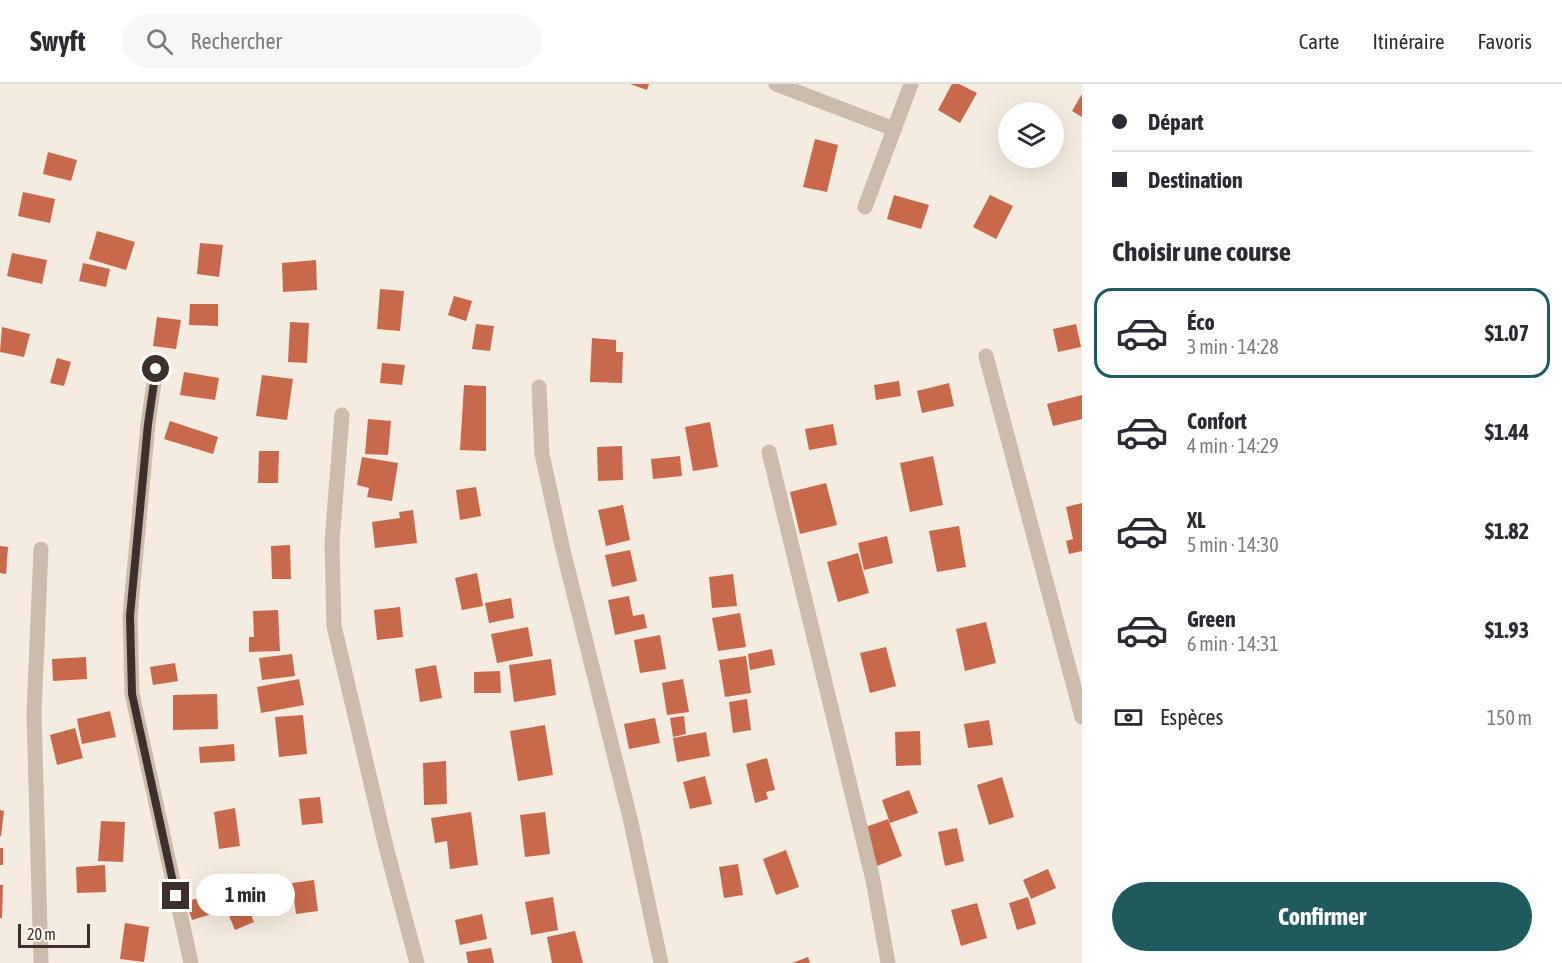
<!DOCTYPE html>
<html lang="fr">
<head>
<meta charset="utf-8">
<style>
  body { margin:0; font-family:"Asap Condensed",sans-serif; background:#f7f7f7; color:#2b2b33; height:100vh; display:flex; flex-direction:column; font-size:22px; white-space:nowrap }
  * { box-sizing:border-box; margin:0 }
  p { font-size:20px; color:#7c7c81 }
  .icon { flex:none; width:33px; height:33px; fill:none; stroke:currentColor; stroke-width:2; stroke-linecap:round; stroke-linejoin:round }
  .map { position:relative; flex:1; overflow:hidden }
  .sheet { display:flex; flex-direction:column; background:#fff; width:480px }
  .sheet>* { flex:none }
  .banner { display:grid; align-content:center; height:132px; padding:0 30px; background:#fff }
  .buttons { position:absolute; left:998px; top:18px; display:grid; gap:12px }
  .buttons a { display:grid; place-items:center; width:66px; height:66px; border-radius:50%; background:#fff; box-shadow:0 6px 24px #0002; font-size:30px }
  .scale { position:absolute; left:18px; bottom:15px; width:72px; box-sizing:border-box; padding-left:6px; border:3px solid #3b302b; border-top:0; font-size:16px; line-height:21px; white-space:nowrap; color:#3b302b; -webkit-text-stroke:4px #fbf5ee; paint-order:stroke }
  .end { position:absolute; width:27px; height:27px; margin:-14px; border:8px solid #3b302b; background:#fff; box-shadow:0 0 0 3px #fff }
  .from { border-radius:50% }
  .bubble { position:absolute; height:42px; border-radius:21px; background:#fff; box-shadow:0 6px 24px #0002; font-size:20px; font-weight:700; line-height:42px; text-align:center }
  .banner b { display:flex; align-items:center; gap:21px; height:57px; font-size:22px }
  .banner b+b { border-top:2px solid #e1e1e2 }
  .banner i { width:15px; height:15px; background:#2b2b33 }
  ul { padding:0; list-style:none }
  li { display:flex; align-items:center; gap:18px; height:90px; margin:0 12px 9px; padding:0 18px; border:3px solid transparent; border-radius:18px }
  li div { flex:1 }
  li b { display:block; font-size:22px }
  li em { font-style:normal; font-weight:700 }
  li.selected { border-color:#1f5a5e }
  li>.icon { width:54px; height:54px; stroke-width:1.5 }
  h2 { padding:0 30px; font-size:27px; line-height:72px }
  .pay { display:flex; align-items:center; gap:15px; height:66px; padding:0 30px; font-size:22px }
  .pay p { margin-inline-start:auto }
  .button { display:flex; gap:12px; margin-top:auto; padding:12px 30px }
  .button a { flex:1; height:69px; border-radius:36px; background:#1f5a5e; color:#fff; font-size:24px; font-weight:700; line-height:69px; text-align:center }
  header { display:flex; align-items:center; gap:36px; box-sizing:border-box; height:84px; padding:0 30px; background:#fff; border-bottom:2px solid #e1e1e2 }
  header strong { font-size:28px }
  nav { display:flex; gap:33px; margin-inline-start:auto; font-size:21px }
  .search { width:420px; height:54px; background:#f7f7f7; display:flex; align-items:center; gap:15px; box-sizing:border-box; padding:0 21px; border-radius:33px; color:#7c7c81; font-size:22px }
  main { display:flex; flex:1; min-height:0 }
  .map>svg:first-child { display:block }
  .building { fill:#c8694b }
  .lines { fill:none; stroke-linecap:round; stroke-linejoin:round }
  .minor { stroke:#cdbbac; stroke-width:15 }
  .route { stroke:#3b302b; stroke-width:8 }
</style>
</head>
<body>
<header>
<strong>Swyft</strong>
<div class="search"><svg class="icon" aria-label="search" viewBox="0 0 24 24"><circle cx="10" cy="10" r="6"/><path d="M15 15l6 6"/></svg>Rechercher</div>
<nav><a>Carte</a><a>Itinéraire</a><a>Favoris</a></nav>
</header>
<main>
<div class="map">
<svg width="1082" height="879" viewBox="0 0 1082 879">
  <rect width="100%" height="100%" fill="#f4ebe1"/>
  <!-- building -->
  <path class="building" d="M630,0h19l-2,6z
    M952,0h7l18,9 -17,30 -22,-13z
    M1082,10v23l-10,-6z
    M815,55l23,6 -11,47 -24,-5z
    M48,68l29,8 -6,21 -28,-7z
    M23,108l32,7 -5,24 -32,-7z
    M894,111l35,10 -8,24 -34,-10z
    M990,111l23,11 -17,33 -23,-12z
    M97,147l38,11 -9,28 -37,-11z
    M200,159l23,2 -4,32 -22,-3z
    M12,169l35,7 -5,24 -35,-8z
    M316,176l1,30 -34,2 -1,-29z
    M83,179l27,6 -4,18 -27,-6z
    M380,205l24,2 -4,40 -23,-2z
    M454,212l18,5 -6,20 -18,-6z
    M190,220h28v22l-29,-1z
    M157,233l24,3 -5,29 -23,-3z
    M290,238l19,1 -2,40 -19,-1z
    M476,240l18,2 -4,25 -18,-2z
    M1076,240l5,23 -23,5 -5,-23z
    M2,243l28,7 -6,23 -24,-5z
    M592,254l24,2v12h7l-1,31 -32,-1z
    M57,274l14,4 -7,24 -14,-3z
    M382,279l23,2 -3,20 -22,-2z
    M184,288l35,6 -4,22 -35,-5z
    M262,291l31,4 -6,41 -31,-4z
    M899,297l2,15 -25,4 -2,-15z
    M949,299l5,23 -32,7 -5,-22z
    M464,301l22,1v65l-26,-1z
    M1082,311v24l-29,7 -6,-22z
    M368,335l23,2 -3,34 -23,-1z
    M170,337l48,16 -5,17 -49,-15z
    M710,338l8,45 -25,4 -8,-44z
    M833,340l4,21 -28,5 -4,-21z
    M622,362l1,34 -25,1 -1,-34z
    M259,367h20l-1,32h-20z
    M680,372l2,20 -29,3 -2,-20z
    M933,372l10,49 -33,7 -10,-49z
    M362,373l36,6 -6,38 -25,-4 2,-9 -12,-3z
    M826,399l11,42 -37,9 -10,-42z
    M476,403l5,29 -21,4 -4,-30z
    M1082,419v48l-13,3 -3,-13 7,-2 -7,-32z
    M623,421l7,35 -24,6 -8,-36z
    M413,426l4,33 -42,5 -3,-26 28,-4 -1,-6z
    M959,442l7,41 -29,5 -8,-41z
    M887,452l6,27 -29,7 -6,-27z
    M290,461l1,34h-19l-1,-33z
    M0,462l8,1 -2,27 -6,-1z
    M630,466l7,31 -25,6 -7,-32z
    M858,469l11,40 -31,9 -11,-40z
    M477,489l6,33 -21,4 -7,-32z
    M733,490l4,32 -25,2 -3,-31z
    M629,512l4,20 11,-2 3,14 -32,7 -7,-35z
    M511,514l3,20 -25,5 -4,-20z
    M400,523l3,30 -26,3 -3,-30z
    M278,526l2,41 -31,1v-15h5l-1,-26z
    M740,529l6,34 -28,4 -6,-33z
    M986,538l10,41 -31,8 -9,-42z
    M528,543l5,29 -36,7 -6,-29z
    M660,551l6,34 -26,4 -6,-33z
    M886,563l10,39 -26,7 -10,-40z
    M772,565l3,16 -25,5 -2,-16z
    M292,570l3,22 -33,4 -3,-22z
    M746,572l5,37 -26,4 -6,-37z
    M86,573l1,22 -34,2 -1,-22z
    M551,575l5,36 -42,7 -5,-37z
    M175,579l3,18 -25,4 -3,-18z
    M436,581l6,33 -22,4 -5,-33z
    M500,587l1,22h-27v-21z
    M299,595l5,26 -43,8 -4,-26z
    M683,595l6,33 -22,3 -5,-32z
    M217,610l1,35 -45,1v-35z
    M747,615l4,31 -18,3 -4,-31z
    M110,627l6,26 -34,7 -5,-25z
    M303,631l4,39 -28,3 -4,-40z
    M684,632l2,18 -13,3 -3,-19z
    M655,634l5,25 -31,6 -5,-25z
    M989,636l4,25 -25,3 -4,-24z
    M545,641l8,50 -35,6 -8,-50z
    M75,644l8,30 -26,7 -7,-30z
    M920,647l1,34 -25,1 -1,-34z
    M706,648l4,24 -33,6 -4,-24z
    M234,660l1,17 -35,2 -1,-16z
    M767,674l8,32 -9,2 2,7 -13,4 -9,-39z
    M446,677l1,43 -23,1 -1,-42z
    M705,692l7,28 -22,5 -7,-27z
    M1002,693l12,40 -25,8 -12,-40z
    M909,706l9,23 -28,10 -8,-23z
    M320,713l3,26 -21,2 -3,-26z
    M235,724l5,38 -21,3 -5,-37z
    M0,726l4,1 -3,25h-1z
    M471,728l7,53 -28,4 -3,-28 -12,2 -4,-25z
    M545,728l5,42 -25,3 -5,-42z
    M888,735l14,37 -25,10 -14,-38z
    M101,737l24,1 -2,40 -25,-1z
    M957,744l7,33 -19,5 -7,-34z
    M0,764h3v17h-3z
    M786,766l13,37 -23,8 -13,-36z
    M738,780l5,31 -19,3 -5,-31z
    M105,781l1,27 -29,1 -1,-26z
    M1048,785l8,19 -25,11 -8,-19z
    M314,796l4,31 -22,3 -4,-31z
    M0,801h3l-1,33h-2z
    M241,806l13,32 -19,8 -13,-31z
    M218,807l7,19 -33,10 -6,-18z
    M553,813l5,33 -27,5 -6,-33z
    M1028,813l8,27 -19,6 -8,-27z
    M977,819l10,35 -26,8 -10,-36z
    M482,830l5,25 -27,6 -5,-25z
    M125,839l24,4 -5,35 -24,-3z
    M575,847l8,32h-31l-5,-26z
    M491,864l3,15h-26l-2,-11z
    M808,873l2,6h-18z"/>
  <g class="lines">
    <!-- minor -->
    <path class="minor" d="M776,0l118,45
      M865,123l46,-123
      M986,272l96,361
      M156,285l-8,55 -18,192 2,78 59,269
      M539,303l3,67 21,96 68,272 30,141
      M342,331l-10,127 2,84 52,221 31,116
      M769,368l104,428 15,83
      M41,879l-7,-249 7,-165"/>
  </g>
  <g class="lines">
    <!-- route -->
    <path class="route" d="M156,285l-8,55 -18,192 2,78 44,202"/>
  </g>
</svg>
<div class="buttons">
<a><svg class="icon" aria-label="layers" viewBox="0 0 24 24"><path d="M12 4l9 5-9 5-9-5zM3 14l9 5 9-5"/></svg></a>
</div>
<div class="scale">20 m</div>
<i class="end from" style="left:156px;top:285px"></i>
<i class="end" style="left:176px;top:812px"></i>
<div class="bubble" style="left:196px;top:790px;width:99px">1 min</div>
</div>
<section class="sheet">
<div class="banner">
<b><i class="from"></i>Départ</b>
<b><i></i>Destination</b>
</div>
<h2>Choisir une course</h2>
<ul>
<li class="selected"><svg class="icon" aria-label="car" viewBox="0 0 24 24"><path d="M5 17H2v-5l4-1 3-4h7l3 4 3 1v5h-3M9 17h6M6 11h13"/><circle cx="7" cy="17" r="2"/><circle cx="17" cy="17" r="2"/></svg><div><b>Éco</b><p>3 min · 14:28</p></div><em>$1.07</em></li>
<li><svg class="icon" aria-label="car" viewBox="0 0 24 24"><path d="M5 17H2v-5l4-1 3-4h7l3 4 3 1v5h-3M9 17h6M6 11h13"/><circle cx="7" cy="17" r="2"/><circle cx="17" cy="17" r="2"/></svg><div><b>Confort</b><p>4 min · 14:29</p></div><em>$1.44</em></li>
<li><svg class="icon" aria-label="car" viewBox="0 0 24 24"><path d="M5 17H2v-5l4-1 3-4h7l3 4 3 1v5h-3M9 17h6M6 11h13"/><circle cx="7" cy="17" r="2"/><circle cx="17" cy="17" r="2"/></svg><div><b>XL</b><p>5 min · 14:30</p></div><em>$1.82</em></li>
<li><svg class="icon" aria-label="car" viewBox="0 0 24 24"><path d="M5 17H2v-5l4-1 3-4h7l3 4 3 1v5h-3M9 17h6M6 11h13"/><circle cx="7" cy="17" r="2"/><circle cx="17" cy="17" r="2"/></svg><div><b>Green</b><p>6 min · 14:31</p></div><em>$1.93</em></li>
</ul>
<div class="pay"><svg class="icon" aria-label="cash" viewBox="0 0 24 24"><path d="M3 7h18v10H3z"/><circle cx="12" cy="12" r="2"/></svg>Espèces<p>150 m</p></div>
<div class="button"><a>Confirmer</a></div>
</section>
</main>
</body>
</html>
